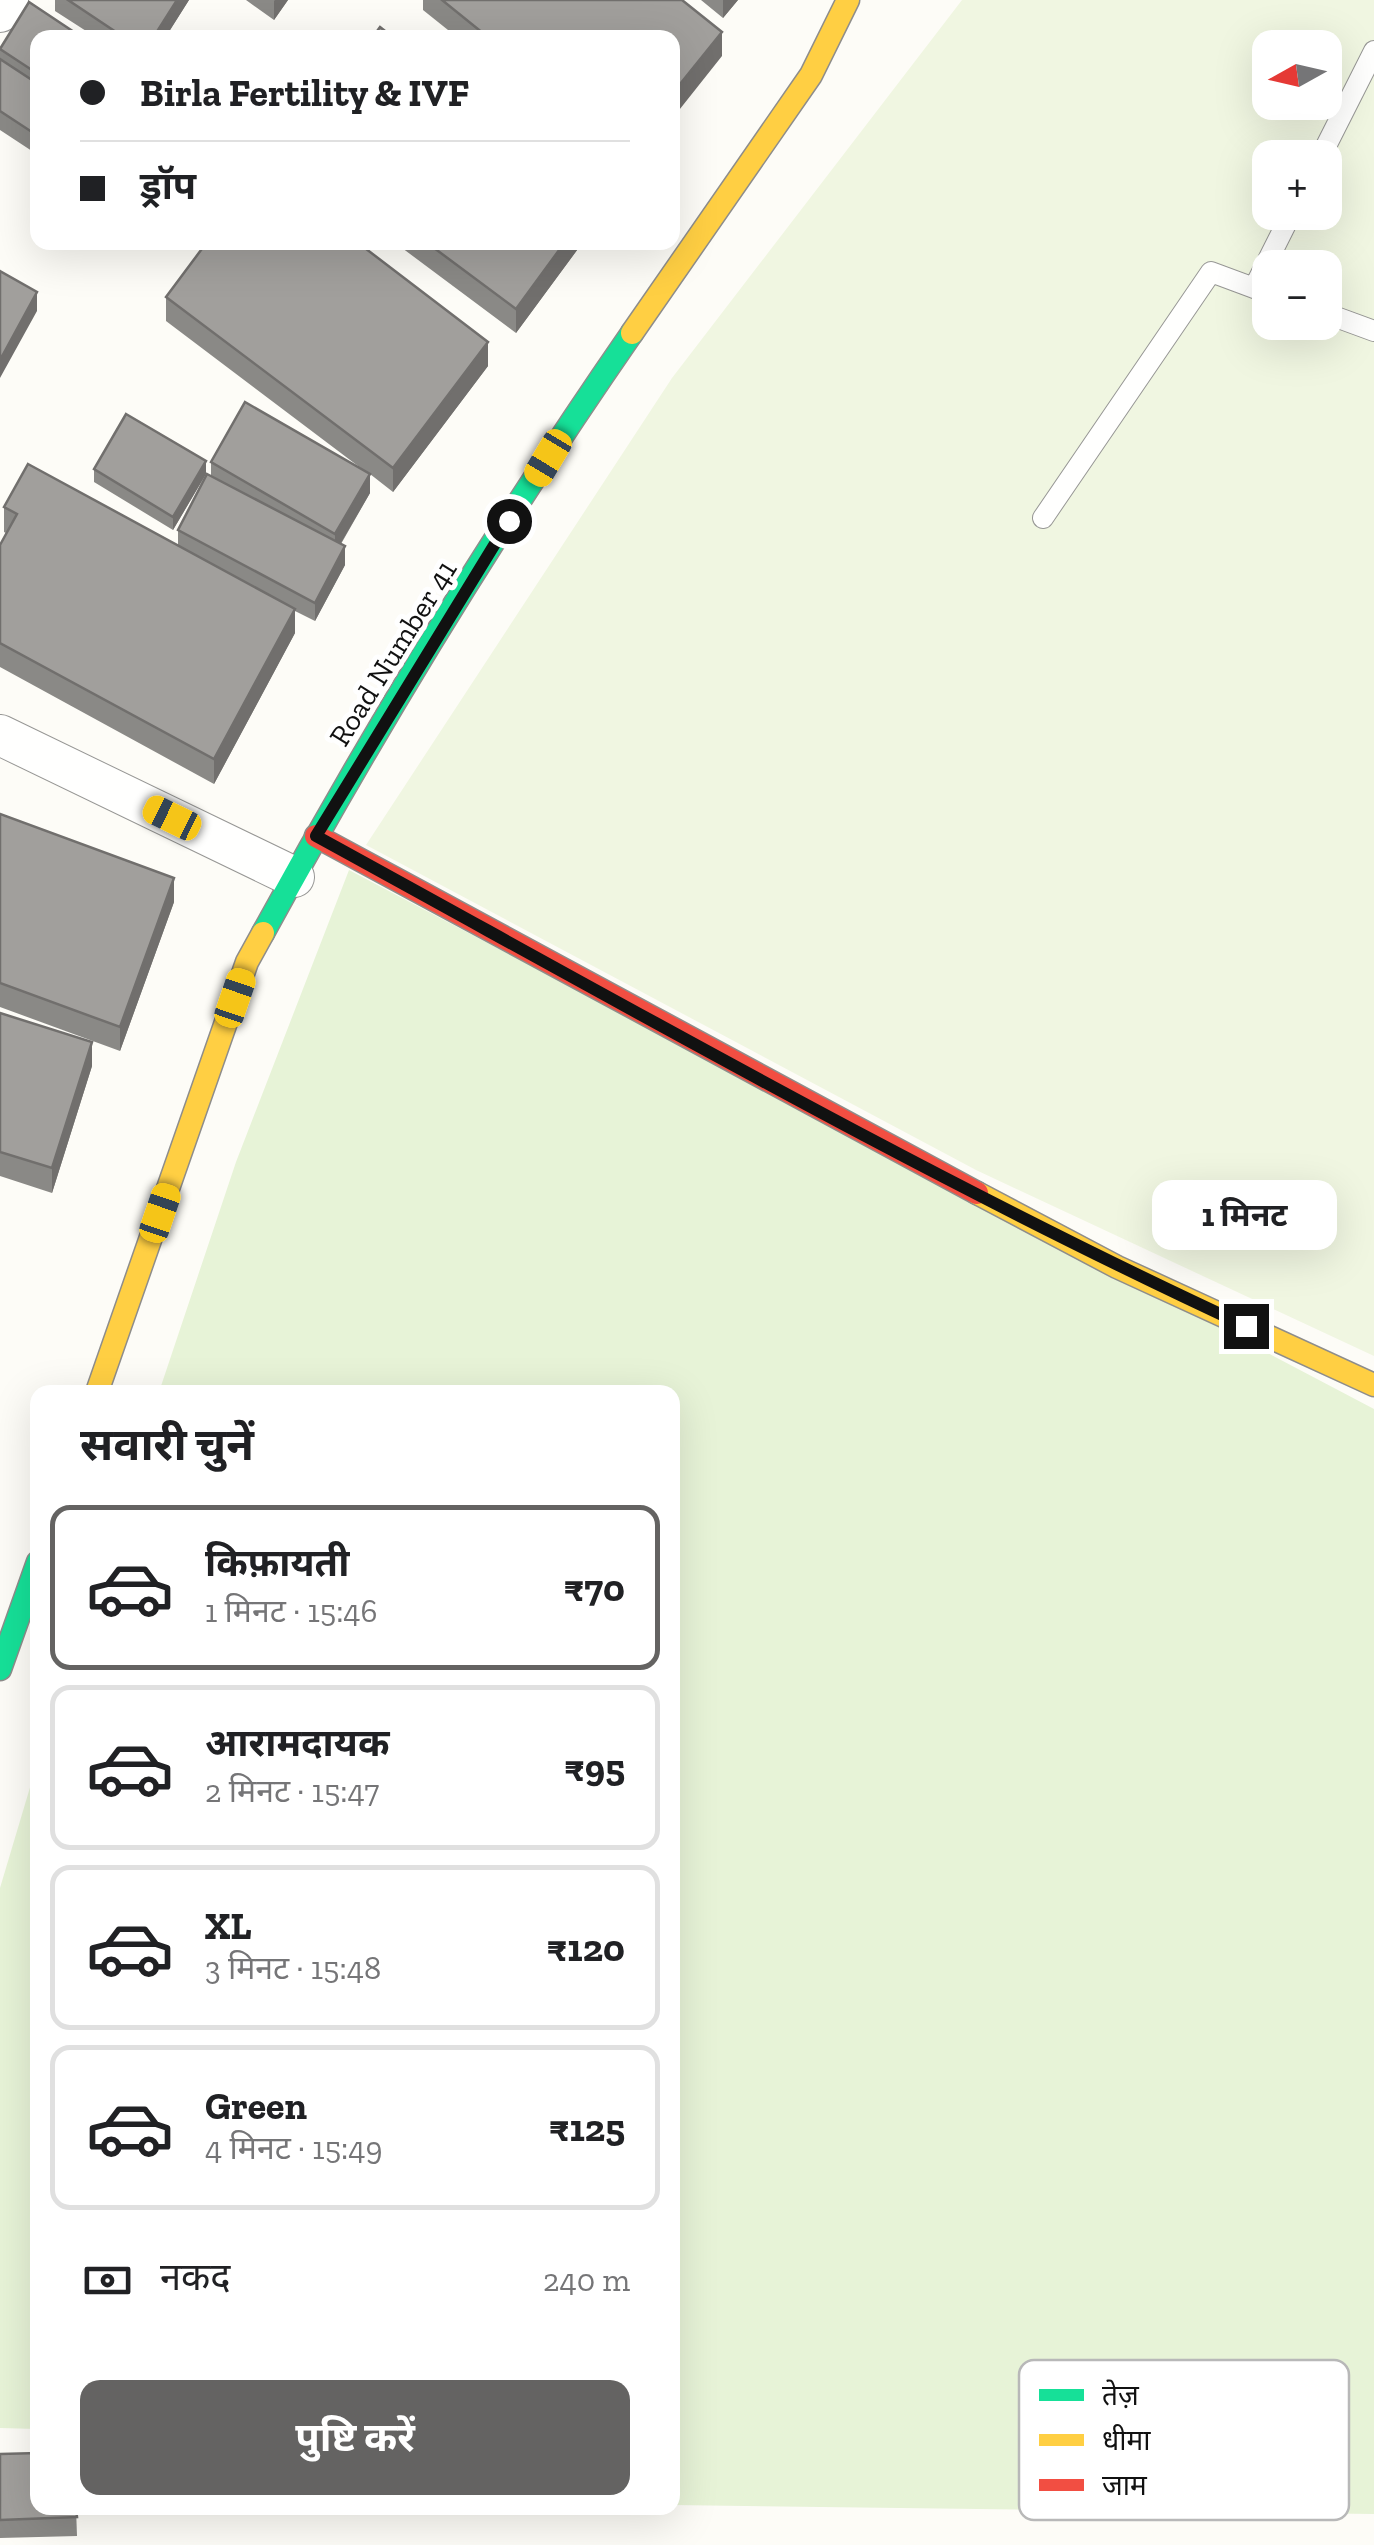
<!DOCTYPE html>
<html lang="hi">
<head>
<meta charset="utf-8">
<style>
  body { margin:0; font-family:"Zilla Slab","Noto Sans Devanagari",serif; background:#f2f2f2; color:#202124; height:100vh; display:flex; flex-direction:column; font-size:38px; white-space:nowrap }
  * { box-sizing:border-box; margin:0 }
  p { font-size:32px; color:#757577 }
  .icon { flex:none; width:55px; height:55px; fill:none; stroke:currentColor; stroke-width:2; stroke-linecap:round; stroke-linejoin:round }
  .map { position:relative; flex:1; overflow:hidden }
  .panel { position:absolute; left:30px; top:1385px; width:650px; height:1130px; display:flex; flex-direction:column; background:#fff; border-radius:20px; box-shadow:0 10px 40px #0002 }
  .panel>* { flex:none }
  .top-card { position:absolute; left:30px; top:30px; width:650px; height:220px; border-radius:20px; box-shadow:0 10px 40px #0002; display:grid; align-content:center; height:220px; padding:0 50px; background:#fff }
  .needle { width:65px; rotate:262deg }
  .controls { position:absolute; left:1252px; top:30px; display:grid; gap:20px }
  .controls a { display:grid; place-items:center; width:90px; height:90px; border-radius:20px; background:#fff; box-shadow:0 10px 40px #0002; font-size:50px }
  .end { position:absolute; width:45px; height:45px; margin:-22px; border:12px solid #111; background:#fff; box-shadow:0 0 0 5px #fff }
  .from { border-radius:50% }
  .bubble { position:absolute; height:70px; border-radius:20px; background:#fff; box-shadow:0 10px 40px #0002; font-size:32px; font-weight:700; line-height:70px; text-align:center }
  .car { position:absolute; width:30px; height:60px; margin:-30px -15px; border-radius:12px; box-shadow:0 0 8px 2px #0007; background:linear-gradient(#f5c518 24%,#345 0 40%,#f5c518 0 76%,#345 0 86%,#f5c518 0) }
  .top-card b { display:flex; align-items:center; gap:35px; height:95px; font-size:38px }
  .top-card b+b { border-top:2px solid #e0e0e0 }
  .top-card i { width:25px; height:25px; background:#202124 }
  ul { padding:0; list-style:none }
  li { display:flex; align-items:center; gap:30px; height:165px; margin:0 20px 15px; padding:0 30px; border:5px solid #e0e0e0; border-radius:20px }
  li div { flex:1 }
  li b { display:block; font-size:38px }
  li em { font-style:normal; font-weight:700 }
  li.current { border-color:#646362 }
  li>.icon { width:90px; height:90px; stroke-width:1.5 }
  h2 { padding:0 50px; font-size:45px; line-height:120px }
  .pay { display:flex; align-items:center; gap:25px; height:110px; padding:0 50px; font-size:38px }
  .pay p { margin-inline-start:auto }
  .action { display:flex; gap:20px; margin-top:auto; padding:20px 50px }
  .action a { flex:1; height:115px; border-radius:20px; background:#646362; color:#fff; font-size:40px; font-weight:700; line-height:115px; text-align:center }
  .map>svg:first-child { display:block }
  .grass { fill:#e7f3d7 }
  .pitch { fill:#f0f6e1; fill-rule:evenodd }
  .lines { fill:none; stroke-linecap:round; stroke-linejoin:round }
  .lane-casing { stroke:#979795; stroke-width:22 }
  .street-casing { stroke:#979795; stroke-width:42 }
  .fast-casing { stroke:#8e8d8b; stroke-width:25 }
  .slow-casing { stroke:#8e8d8b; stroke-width:25 }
  .jam-casing { stroke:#8e8d8b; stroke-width:25 }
  .lane { stroke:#fffffe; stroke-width:20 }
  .street { stroke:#fffffe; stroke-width:40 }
  .fast { stroke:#16e098; stroke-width:22 }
  .slow { stroke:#ffcf43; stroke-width:22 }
  .jam { stroke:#f24e42; stroke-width:22 }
  .wall { fill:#8a8986 }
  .shaded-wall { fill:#716f6d }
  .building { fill:#a19f9c; stroke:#716f6d; stroke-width:2.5 }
  .route { stroke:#111; stroke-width:12 }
  .labels { text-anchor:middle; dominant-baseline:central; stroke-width:10; stroke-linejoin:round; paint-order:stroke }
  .street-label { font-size:30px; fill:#111; stroke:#fff }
  .key { fill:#fff; stroke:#b8b8b8; stroke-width:2.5 }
  .key-label { font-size:28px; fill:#111 }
</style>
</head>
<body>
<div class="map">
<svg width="1374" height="2545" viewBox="0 0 1374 2545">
  <rect width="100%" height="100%" fill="#fdfcf7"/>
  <!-- grass -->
  <path class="grass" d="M349,870l1025,539v1105l-701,-9 -1,-1113h-513l77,-230z
    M37,1764v665l-37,-1v-540z"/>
  <!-- pitch -->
  <path class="pitch" d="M962,0h412v1356l-398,-186 -610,-325 306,-467zM1270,48h55v54h-55zM1270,158h55v54h-55zM1270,268h55v54h-55z"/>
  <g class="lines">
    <defs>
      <path id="lane" d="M1320,158l54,-107
        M1254,288l38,-76
        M1325,313l49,18
        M1043,518l168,-246 59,22"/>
      <path id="street" d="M0,12l8,-12
        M0,735l294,142"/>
      <path id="fast" d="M263,933c112,-205 236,-408 369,-600
        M0,1669l38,-107"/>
      <path id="slow" d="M632,333l179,-258 37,-75
        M977,1193l140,74 257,118
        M97,1392l150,-430 16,-29"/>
      <path id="jam" d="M316,836l661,357"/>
    </defs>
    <!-- lane casing -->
    <use href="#lane" class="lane-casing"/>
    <!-- street casing -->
    <use href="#street" class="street-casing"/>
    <!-- fast casing -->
    <use href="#fast" class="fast-casing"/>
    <!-- slow casing -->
    <use href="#slow" class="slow-casing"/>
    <!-- jam casing -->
    <use href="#jam" class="jam-casing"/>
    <!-- lane -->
    <use href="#lane" class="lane"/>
    <!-- street -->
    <use href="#street" class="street"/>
    <!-- fast -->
    <use href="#fast" class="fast"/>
    <!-- slow -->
    <use href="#slow" class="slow"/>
    <!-- jam -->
    <use href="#jam" class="jam"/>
  </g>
  <!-- wall -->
  <path class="wall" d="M55,0h134l-24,38h-68l-42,-27z
    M246,0h42l-14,20z
    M423,0h259l40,56 -50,-18h-214l-35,-28z
    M701,0h37l-15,18z
    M38,38v117l-38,-25v-83z
    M394,242h189l-67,91z
    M166,297l322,69 -95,126 -23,-18v19l-29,51 4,21 -30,56 -20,-10v22l-81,151 -214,-117v-122l6,-12 -2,-1v-25l174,38v-15l33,-54v-14l155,10 -200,-151z
    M94,469l112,5 -33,56 -79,-48z
    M0,814l174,88 -54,149 -120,-44z
    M0,1013l92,53 -40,127 -52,-17z
    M0,2454l76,54 1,28 -77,2z"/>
  <!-- shaded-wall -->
  <path class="shaded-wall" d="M177,0h12l-24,38h-12z
    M275,0h13l-14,20v-19z
    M723,0h15l-15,18z
    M722,32v24l-50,63v-25z
    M565,242h18l-67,91v-24z
    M37,292v19l-37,67v-18z
    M488,342v24l-95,126v-24z
    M206,461v13l-33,56v-13z
    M370,474v19l-35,60v-19z
    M345,546v19l-30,56v-18z
    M295,609v24l-81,151v-25z
    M174,878v24l-54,149v-24z
    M92,1042v24l-40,127v-25z"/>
  <!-- building -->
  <path class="building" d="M68,0h109l-24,38h-28z
    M442,0h240l40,32 -50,62v-56h-183z
    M29,2l54,36h-45v36l-38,-25z
    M380,27l14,11h-22z
    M0,59l38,25v52l-38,-25z
    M207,242h150l131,100 -95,126 -227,-171z
    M426,242h139l-49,67z
    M0,271l37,21 -37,68z
    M245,402l125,72 -35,60 -124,-72z
    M126,414l80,47 -33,56 -79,-48z
    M28,464l267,145 -81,150 -214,-116v-98l17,-31 -13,-7z
    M207,474l138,72 -30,57 -137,-73z
    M0,814l174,64 -54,149 -120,-44z
    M0,1013l92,29 -40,126 -52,-16z
    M38,2453v55h38l1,9 -77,3v-66z"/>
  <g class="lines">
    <!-- route -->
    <path class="route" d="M509,521l-193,315c307,168 612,343 930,490"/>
  </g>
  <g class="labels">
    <!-- street labels -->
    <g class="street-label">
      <text transform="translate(393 653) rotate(-58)">Road Number 41</text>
    </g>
  </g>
  <!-- legend -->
  <rect x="1019" y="2360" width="330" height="160" rx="15" class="key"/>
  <rect x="1039" y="2389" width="45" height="12" fill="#16e098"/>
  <rect x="1039" y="2434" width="45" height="12" fill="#ffcf43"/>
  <rect x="1039" y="2479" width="45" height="12" fill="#f24e42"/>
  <g class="key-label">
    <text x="1102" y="2405">तेज़</text>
    <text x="1102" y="2450">धीमा</text>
    <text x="1102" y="2495">जाम</text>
  </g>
</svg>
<div class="controls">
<a><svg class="needle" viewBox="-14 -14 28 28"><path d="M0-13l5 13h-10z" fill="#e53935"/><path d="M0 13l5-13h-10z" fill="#757577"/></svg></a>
<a>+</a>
<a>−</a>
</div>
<i class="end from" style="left:509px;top:521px"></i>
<i class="end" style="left:1246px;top:1326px"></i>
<div class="bubble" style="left:1152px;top:1180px;width:185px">1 मिनट</div>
<i class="car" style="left:548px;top:458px;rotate:211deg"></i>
<i class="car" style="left:172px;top:818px;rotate:296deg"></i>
<i class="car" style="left:235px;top:998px;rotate:19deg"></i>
<i class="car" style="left:160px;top:1213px;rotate:19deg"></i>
<div class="top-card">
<b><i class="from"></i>Birla Fertility &amp; IVF</b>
<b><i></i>ड्रॉप</b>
</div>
<section class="panel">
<h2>सवारी चुनें</h2>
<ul>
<li class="current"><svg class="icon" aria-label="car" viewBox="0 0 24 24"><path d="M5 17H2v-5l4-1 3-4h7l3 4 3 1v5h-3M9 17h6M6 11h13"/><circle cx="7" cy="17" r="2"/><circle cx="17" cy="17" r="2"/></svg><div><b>किफ़ायती</b><p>1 मिनट · 15:46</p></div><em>₹70</em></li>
<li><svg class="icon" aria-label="car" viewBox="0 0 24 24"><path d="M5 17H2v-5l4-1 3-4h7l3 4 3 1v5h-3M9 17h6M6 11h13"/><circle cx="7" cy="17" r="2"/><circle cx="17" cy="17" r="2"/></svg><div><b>आरामदायक</b><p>2 मिनट · 15:47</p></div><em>₹95</em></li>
<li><svg class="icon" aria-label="car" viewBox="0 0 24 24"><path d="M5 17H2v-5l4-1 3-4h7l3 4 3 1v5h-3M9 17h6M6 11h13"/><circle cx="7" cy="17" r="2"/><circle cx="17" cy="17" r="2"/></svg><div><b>XL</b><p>3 मिनट · 15:48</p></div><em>₹120</em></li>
<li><svg class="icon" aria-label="car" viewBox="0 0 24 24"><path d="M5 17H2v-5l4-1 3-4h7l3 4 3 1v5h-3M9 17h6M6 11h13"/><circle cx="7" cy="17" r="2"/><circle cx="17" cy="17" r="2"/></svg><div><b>Green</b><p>4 मिनट · 15:49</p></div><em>₹125</em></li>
</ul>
<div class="pay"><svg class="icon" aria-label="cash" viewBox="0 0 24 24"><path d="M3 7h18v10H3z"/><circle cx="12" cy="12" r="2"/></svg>नकद<p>240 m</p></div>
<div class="action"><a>पुष्टि करें</a></div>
</section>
</div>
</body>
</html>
